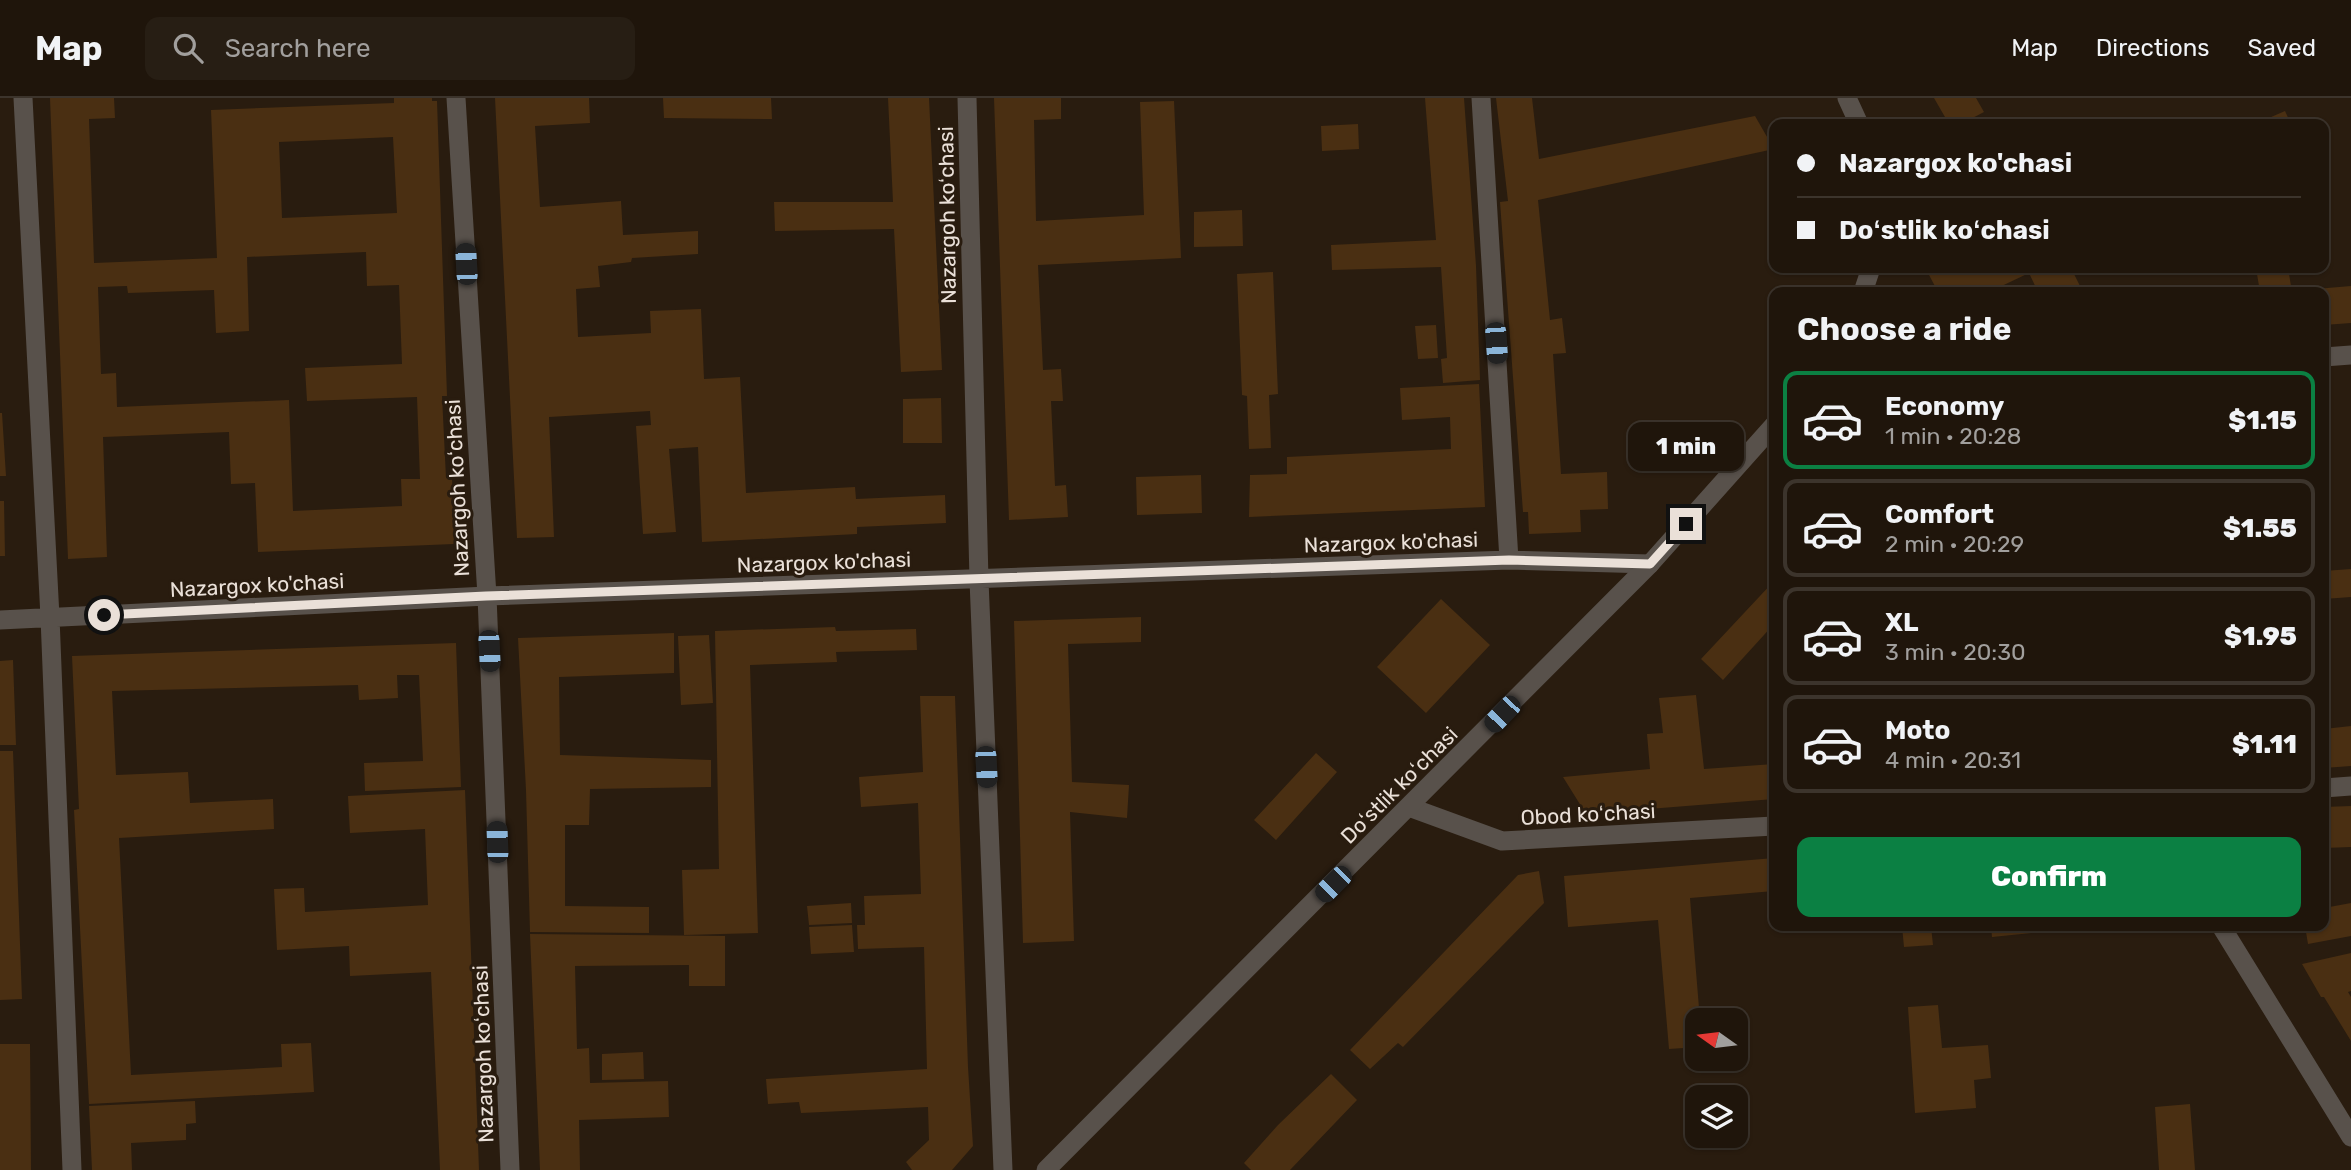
<!DOCTYPE html>
<html lang="en">
<head>
<meta charset="utf-8">
<style>
  body { margin:0; font-family:Rubik,sans-serif; background:#271e14; color:#f1f3f6; height:100vh; display:flex; flex-direction:column; font-size:26px; white-space:nowrap }
  * { box-sizing:border-box; margin:0 }
  p { font-size:23px; color:#a19f9d }
  .icon { flex:none; width:38px; height:38px; fill:none; stroke:currentColor; stroke-width:2; stroke-linecap:round; stroke-linejoin:round }
  .map { position:relative; flex:1; overflow:hidden }
  .side { position:absolute; left:1769px; top:189px; width:560px; height:644px; display:flex; flex-direction:column; background:#1f150b; border-radius:14px; box-shadow:0 2px 5px #0004,0 0 0 2px #3c342c }
  .side>* { flex:none }
  .top-card { position:absolute; left:1769px; top:21px; width:560px; height:154px; border-radius:14px; box-shadow:0 2px 5px #0004,0 0 0 2px #3c342c; display:grid; align-content:center; height:154px; padding:0 28px; background:#1f150b }
  .needle { width:46px; rotate:284deg }
  .controls { position:absolute; left:1685px; top:910px; display:grid; gap:14px }
  .controls a { display:grid; place-items:center; width:63px; height:63px; border-radius:14px; background:#1f150b; box-shadow:0 2px 5px #0004,0 0 0 2px #3c342c; font-size:35px }
  .end { position:absolute; width:32px; height:32px; margin:-16px; border:9px solid #eae0d8; background:#111; box-shadow:0 0 0 4px #111 }
  .from { border-radius:50% }
  .bubble { position:absolute; height:49px; border-radius:14px; background:#1f150b; box-shadow:0 2px 5px #0004,0 0 0 2px #3c342c; font-size:23px; font-weight:800; line-height:49px; text-align:center }
  .car { position:absolute; width:21px; height:42px; margin:-21px -10px; border-radius:9px; box-shadow:0 0 5px 2px #0007; background:linear-gradient(#222 24%,#8ab4d8 0 40%,#222 0 76%,#8ab4d8 0 86%,#222 0) }
  .top-card b { display:flex; align-items:center; gap:24px; height:66px; font-size:26px }
  .top-card b+b { border-top:2px solid #3c342c }
  .top-card i { width:18px; height:18px; background:#f1f3f6 }
  ul { padding:0; list-style:none }
  li { display:flex; align-items:center; gap:21px; height:98px; margin:0 14px 10px; padding:0 14px; border:4px solid #3c342c; border-radius:14px }
  li div { flex:1 }
  li b { display:block; font-size:26px }
  li em { font-style:normal; font-weight:800 }
  li.on { border-color:#0b8043 }
  li>.icon { width:63px; height:63px; stroke-width:1.5 }
  h2 { padding:0 28px; font-size:32px; line-height:84px }
  .action { display:flex; gap:14px; margin-top:auto; padding:14px 28px }
  .action a { flex:1; height:80px; border-radius:14px; background:#0b8043; color:#fff; font-size:28px; font-weight:800; line-height:80px; text-align:center }
  header { display:flex; align-items:center; gap:42px; box-sizing:border-box; height:98px; padding:0 35px; background:#1f150b; border-bottom:2px solid #3c342c }
  header strong { font-size:33px }
  nav { display:flex; gap:38px; margin-inline-start:auto; font-size:24px }
  .search { width:490px; height:63px; background:#271e14; display:flex; align-items:center; gap:18px; box-sizing:border-box; padding:0 24px; border-radius:14px; color:#a19f9d; font-size:26px }
  .map>svg:first-child { display:block }
  .building { fill:#4a2f12; fill-rule:evenodd }
  .lines { fill:none; stroke-linecap:round; stroke-linejoin:round }
  .minor { stroke:#58514b; stroke-width:19 }
  .tertiary { stroke:#58514b; stroke-width:19 }
  .route { stroke:#eae0d8; stroke-width:9 }
  .labels { text-anchor:middle; dominant-baseline:central; stroke-width:6; stroke-linejoin:round; paint-order:stroke }
  .street-label { font-size:21px; fill:#eae0d8; stroke:#291c0f }
</style>
</head>
<body>
<header>
<strong>Map</strong>
<div class="search"><svg class="icon" aria-label="search" viewBox="0 0 24 24"><circle cx="10" cy="10" r="6"/><path d="M15 15l6 6"/></svg>Search here</div>
<nav><a>Map</a><a>Directions</a><a>Saved</a></nav>
</header>
<div class="map">
<svg width="2351" height="1072" viewBox="0 0 2351 1072">
  <rect width="100%" height="100%" fill="#291c0f"/>
  <!-- building -->
  <path class="building" d="M50,0h64l1,20 -26,1 5,144 123,-5 -6,-148 183,-7v-5h38v3h5l10,295h-5l4,82 6,-1 2,67 -196,8 -3,-69 -24,1 -2,-52 -126,5 4,120 -39,2zM393,39l4,76 -115,5 -3,-76zM366,154l1,34 32,-1 3,79 -97,4 2,33 110,-4 3,82h-19l1,27 -109,5 -4,-111 -172,7 -1,-34 -15,1 -3,-87 29,-1 1,7 86,-3 2,43 33,-2 -2,-74z
    M495,0h94l1,25 -55,3 5,81 81,-6 2,34 75,-4v23l-66,4 -1,4 -33,4 2,21 -24,2 2,48 73,-4 -1,-22 51,-2 3,70 36,-2 6,116 109,-6 1,12 89,-4 1,28 -89,4v7l-155,8 -4,-95 -29,2 7,83 -33,2 -7,-108 15,-1 -1,-14 -101,6 5,120 -37,1z
    M663,0h108l1,21 -108,-1z
    M888,0h41l13,272 -41,2 -7,-143 -119,2 -1,-29h119z
    M994,0h67v21l-27,1 2,101 108,-6 -4,-113 34,-1 7,157 -143,7 5,105 18,-1 2,32h-12l4,85 11,-1 2,32 -59,3z
    M1425,0h39l12,168 4,114 -37,3 -2,-24 6,-1 -6,-91 -109,3 -1,-25 105,-5z
    M1496,0h36l7,61 216,-43 19,33 -236,51 12,120 12,-2 4,35 -13,1 8,120 46,-2 1,37 -28,1 1,22 -52,2 -1,-22h-5l-23,-310 8,-1z
    M1934,0h42l8,14 -23,12h-12z
    M2285,13l6,13h-36z
    M1358,26l1,25 -37,2 -1,-25z
    M1242,112l1,36 -49,1v-35z
    M1939,170h132l12,24h-45l-9,-19 -40,19h-51l-10,-19z
    M2256,170h32l4,24h-32z
    M1273,174l5,122 -9,1 2,53 -22,1 -2,-53 -5,-1 -5,-121z
    M2351,188v37l-27,2v-33h-20v-2z
    M1436,227l2,33 -20,1 -3,-33z
    M1479,286l6,123 -236,10 1,-42 37,-1v-17l164,-8 -1,-32 -48,3 -2,-32z
    M941,300l1,45h-39v-44z
    M0,315h2l4,63h-6z
    M1201,377l1,38 -65,2 -1,-38z
    M0,403h4l1,55h-5z
    M2351,471v28l-27,2v-28z
    M1774,483v43l-51,56 -22,-21z
    M1441,501l49,46 -64,68 -49,-46z
    M1141,519v25l-73,2 4,138 57,3 -2,33 -57,-6 4,129 -51,2 -9,-322z
    M835,529l1,4 80,-2 1,21 -81,2 1,10 -87,3 8,268 -74,2 -2,-65 37,-1 -4,-238z
    M674,535v40l-115,4 1,78 151,5v27l-121,2 -1,36h-24v81l84,1v26l-119,-1 -4,-142 -8,-152z
    M709,537l4,68 -32,2 -3,-69z
    M456,545l5,144 -96,4 -1,-28 59,-2 -4,-86h-22l1,23 -39,2 -1,-15 -246,6 4,84 72,-3 2,31 83,-4 1,30 -155,9 12,237 151,-8 -1,-23 30,-1 3,49 -225,12 -15,-294 5,-1 -7,-153z
    M13,562l3,85h-16v-84z
    M1696,597l8,74 70,-5v35l-188,15 -23,-37 87,-8 -3,-35 16,-1 -4,-35z
    M920,598h35l13,371 5,79 -21,24h-40l-6,-8 23,-22 -1,-33 -127,6 -2,-11 -31,2 -2,-25 161,-10 -3,-122 -66,2 -1,-24h8l-1,-29 57,-2 -3,-91 -57,4 -2,-30 64,-5z
    M2351,628v40l-27,2v-39z
    M0,653h13l9,248 -22,1z
    M1316,655l21,19 -61,68 -22,-20z
    M465,692l14,380h-39l-9,-198 -81,4 -1,-30 -72,4 -3,-61 30,-1 1,24 123,-7 -3,-76 -75,4 -2,-37z
    M2351,708v41l-27,1v-41z
    M1774,760v33l-84,7 10,122h-2v27l-29,2 -11,-129 -90,7 -4,-51z
    M1539,773l5,32 -141,144 -5,-4 -28,26 -20,-19 168,-175z
    M851,805l1,20 -43,2 -2,-19z
    M2351,805v33l-43,8 -3,-18h19v-18z
    M852,827l2,27 -43,2 -2,-27z
    M1902,828h29l2,19 -29,2z
    M1991,828h59v5l-58,6z
    M530,836l195,2v50h-36v-21l-114,1 2,83 12,-1 1,35 78,-2 1,36 -90,3 1,50h-40z
    M2351,855v38l-3,1 3,5v44l-27,-44h-3l-19,-33z
    M1938,907l4,43 46,-3 3,33 -17,2 2,28 -61,5 -7,-106z
    M0,946h30l1,126h-31z
    M643,954l1,27 -42,1v-26z
    M1331,976l26,26 -67,70h-39l-7,-7 34,-38z
    M195,1003l1,22 -10,1v16l-55,3 1,27h-40l-3,-64z
    M2190,1006l5,66h-36l-4,-63z"/>
  <g class="lines">
    <!-- minor -->
    <path class="minor" d="M23,0l27,519 22,553
      M456,0l31,498 23,574
      M967,0l12,482 24,590
      M1481,0l28,462
      M2324,259l27,-2
      M0,522l487,-24 1022,-36 141,4
      M2324,690l27,-2
      M1409,709l93,34 272,-15
      M2221,828l130,211"/>
    <!-- tertiary -->
    <path class="tertiary" d="M1847,0l12,26
      M1863,194l8,-24
      M1046,1072l604,-606 124,-139"/>
  </g>
  <g class="lines">
    <!-- route -->
    <path class="route" d="M104,517l382,-19 1023,-36 141,4 36,-40"/>
  </g>
  <g class="labels">
    <!-- street labels -->
    <g class="street-label">
      <text transform="translate(947 117) rotate(-91)">Nazargoh koʻchasi</text>
      <text transform="translate(457 390) rotate(-93)">Nazargoh koʻchasi</text>
      <text transform="translate(1391 444) rotate(-2)">Nazargox ko'chasi</text>
      <text transform="translate(824 464) rotate(-2)">Nazargox ko'chasi</text>
      <text transform="translate(257 487) rotate(-3)">Nazargox ko'chasi</text>
      <text transform="translate(1399 687) rotate(-45)">Doʻstlik koʻchasi</text>
      <text transform="translate(1588 716) rotate(-3)">Obod koʻchasi</text>
      <text transform="translate(483 956) rotate(-92)">Nazargoh koʻchasi</text>
    </g>
  </g>
</svg>
<div class="controls">
<a><svg class="needle" viewBox="-14 -14 28 28"><path d="M0-13l5 13h-10z" fill="#e53935"/><path d="M0 13l5-13h-10z" fill="#a19f9d"/></svg></a>
<a><svg class="icon" aria-label="layers" viewBox="0 0 24 24"><path d="M12 4l9 5-9 5-9-5zM3 14l9 5 9-5"/></svg></a>
</div>
<i class="end from" style="left:104px;top:517px"></i>
<i class="end" style="left:1686px;top:426px"></i>
<div class="bubble" style="left:1628px;top:324px;width:116px">1 min</div>
<i class="car" style="left:466px;top:166px;rotate:357deg"></i>
<i class="car" style="left:1496px;top:245px;rotate:176deg"></i>
<i class="car" style="left:489px;top:553px;rotate:177deg"></i>
<i class="car" style="left:1502px;top:616px;rotate:224deg"></i>
<i class="car" style="left:986px;top:669px;rotate:177deg"></i>
<i class="car" style="left:497px;top:744px;rotate:358deg"></i>
<i class="car" style="left:1333px;top:786px;rotate:225deg"></i>
<div class="top-card">
<b><i class="from"></i>Nazargox ko'chasi</b>
<b><i></i>Doʻstlik koʻchasi</b>
</div>
<section class="side">
<h2>Choose a ride</h2>
<ul>
<li class="on"><svg class="icon" aria-label="car" viewBox="0 0 24 24"><path d="M5 17H2v-5l4-1 3-4h7l3 4 3 1v5h-3M9 17h6M6 11h13"/><circle cx="7" cy="17" r="2"/><circle cx="17" cy="17" r="2"/></svg><div><b>Economy</b><p>1 min · 20:28</p></div><em>$1.15</em></li>
<li><svg class="icon" aria-label="car" viewBox="0 0 24 24"><path d="M5 17H2v-5l4-1 3-4h7l3 4 3 1v5h-3M9 17h6M6 11h13"/><circle cx="7" cy="17" r="2"/><circle cx="17" cy="17" r="2"/></svg><div><b>Comfort</b><p>2 min · 20:29</p></div><em>$1.55</em></li>
<li><svg class="icon" aria-label="car" viewBox="0 0 24 24"><path d="M5 17H2v-5l4-1 3-4h7l3 4 3 1v5h-3M9 17h6M6 11h13"/><circle cx="7" cy="17" r="2"/><circle cx="17" cy="17" r="2"/></svg><div><b>XL</b><p>3 min · 20:30</p></div><em>$1.95</em></li>
<li><svg class="icon" aria-label="car" viewBox="0 0 24 24"><path d="M5 17H2v-5l4-1 3-4h7l3 4 3 1v5h-3M9 17h6M6 11h13"/><circle cx="7" cy="17" r="2"/><circle cx="17" cy="17" r="2"/></svg><div><b>Moto</b><p>4 min · 20:31</p></div><em>$1.11</em></li>
</ul>
<div class="action"><a>Confirm</a></div>
</section>
</div>
</body>
</html>
